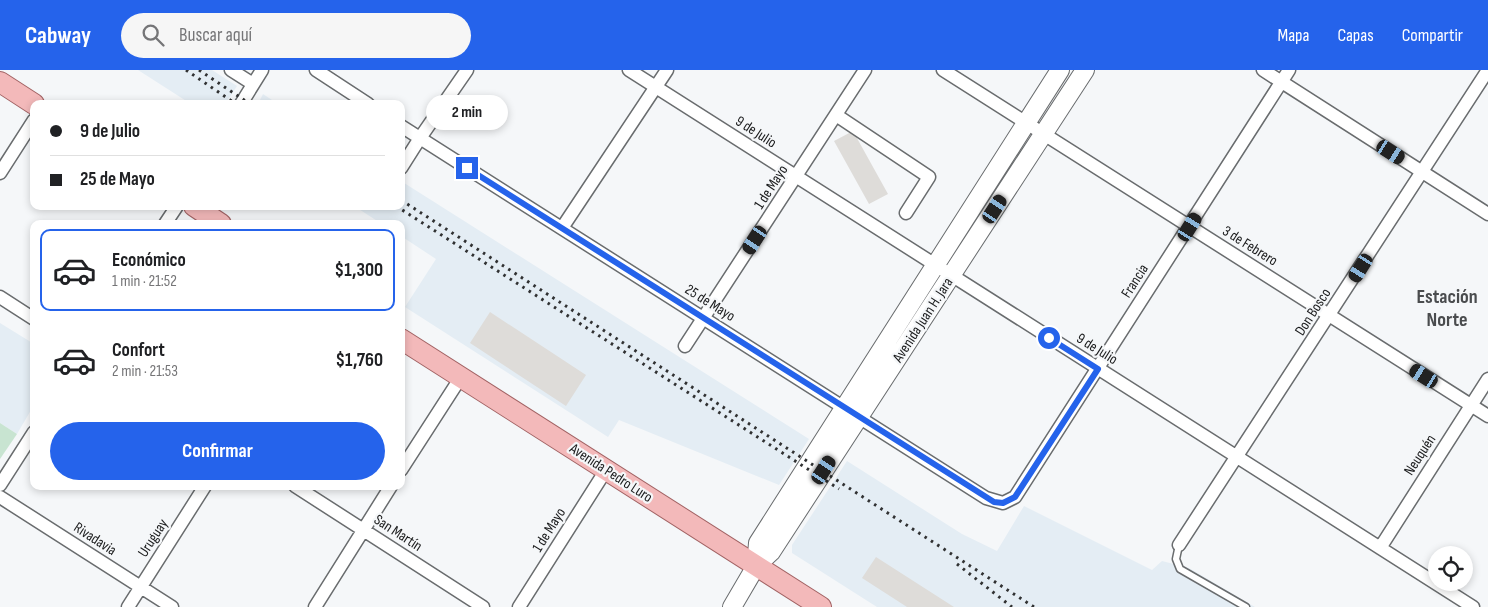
<!DOCTYPE html>
<html lang="es">
<head>
<meta charset="utf-8">
<style>
  body { margin:0; font-family:"Sofia Sans Condensed",sans-serif; background:#f6f6f6; color:#202124; height:100vh; display:flex; flex-direction:column; font-size:19px; white-space:nowrap }
  * { box-sizing:border-box; margin:0 }
  p { font-size:16px; color:#757577 }
  .icon { flex:none; width:28px; height:28px; fill:none; stroke:currentColor; stroke-width:2; stroke-linecap:round; stroke-linejoin:round }
  .map { position:relative; flex:1; overflow:hidden }
  .drawer { position:absolute; left:30px; top:150px; width:375px; height:270px; display:flex; flex-direction:column; background:#fff; border-radius:10px; box-shadow:0 2px 8px #0003 }
  .drawer>* { flex:none }
  .guide { position:absolute; left:30px; top:30px; width:375px; height:110px; border-radius:10px; box-shadow:0 2px 8px #0003; display:grid; align-content:center; height:110px; padding:0 20px; background:#fff }
  .buttons { position:absolute; left:1428px; top:476px; display:grid; gap:10px }
  .buttons a { display:grid; place-items:center; width:45px; height:45px; border-radius:50%; background:#fff; box-shadow:0 2px 8px #0003; font-size:25px }
  .end { position:absolute; width:22px; height:22px; margin:-11px; border:6px solid #2563eb; background:#fff; box-shadow:0 0 0 2px #fff }
  .from { border-radius:50% }
  .bubble { position:absolute; height:35px; border-radius:18px; background:#fff; box-shadow:0 2px 8px #0003; font-size:16px; font-weight:700; line-height:35px; text-align:center }
  .car { position:absolute; width:15px; height:30px; margin:-15px -8px; border-radius:6px; box-shadow:0 0 4px 1px #0007; background:linear-gradient(#222 24%,#8ab4d8 0 40%,#222 0 76%,#8ab4d8 0 86%,#222 0) }
  .guide b { display:flex; align-items:center; gap:18px; height:48px; font-size:19px }
  .guide b+b { border-top:1px solid #e0e0e0 }
  .guide i { width:12px; height:12px; background:#202124 }
  ul { padding:9px 0 0; list-style:none }
  li { display:flex; align-items:center; gap:15px; height:82px; margin:0 10px 8px; padding:0 10px; border:2px solid transparent; border-radius:10px }
  li div { flex:1 }
  li b { display:block; font-size:19px }
  li em { font-style:normal; font-weight:700 }
  li.current { border-color:#2563eb }
  li>.icon { width:45px; height:45px; stroke-width:1.5 }
  .primary-button { display:flex; gap:10px; margin-top:auto; padding:10px 20px }
  .primary-button a { flex:1; height:58px; border-radius:30px; background:#2563eb; color:#fff; font-size:20px; font-weight:700; line-height:58px; text-align:center }
  header { display:flex; align-items:center; gap:30px; box-sizing:border-box; height:70px; padding:0 25px; background:#2563eb; color:#fff }
  header strong { font-size:24px }
  nav { display:flex; gap:28px; margin-inline-start:auto; font-size:18px }
  .search { width:350px; height:45px; background:#f6f6f6; display:flex; align-items:center; gap:12px; box-sizing:border-box; padding:0 18px; border-radius:28px; color:#757577; font-size:19px }
  .map>svg:first-child { display:block }
  .built { fill:#e4edf4 }
  .green { fill:#c8e4d1 }
  .building { fill:#dedcd9 }
  .lines { fill:none; stroke-linecap:round; stroke-linejoin:round }
  .lane-casing { stroke:#696c6e; stroke-width:9 }
  .street-casing { stroke:#696c6e; stroke-width:15 }
  .secondary-casing { stroke:#696c6e; stroke-width:20 }
  .primary-casing { stroke:#a26364; stroke-width:22 }
  .lane { stroke:#fff; stroke-width:6 }
  .street { stroke:#fff; stroke-width:12 }
  .secondary { stroke:#fff; stroke-width:18 }
  .primary { stroke:#f3b9ba; stroke-width:20 }
  .rail { stroke:#303132; stroke-width:3; stroke-dasharray:2.5 5; stroke-linecap:butt }
  .route { stroke:#2563eb; stroke-width:6 }
  .labels { text-anchor:middle; dominant-baseline:central; stroke-width:4.5; stroke-linejoin:round; paint-order:stroke }
  .street-label { font-size:15px; fill:#191a1b; stroke:#f5f7f9 }
  .district-label { font-size:20px; font-weight:bold; fill:#4a4c4e; stroke:#f5f7f9 }
</style>
</head>
<body>
<header>
<strong>Cabway</strong>
<div class="search"><svg class="icon" aria-label="search" viewBox="0 0 24 24"><circle cx="10" cy="10" r="6"/><path d="M15 15l6 6"/></svg>Buscar aquí</div>
<nav><a>Mapa</a><a>Capas</a><a>Compartir</a></nav>
</header>
<div class="map">
<svg width="1488" height="537" viewBox="0 0 1488 537">
  <rect width="100%" height="100%" fill="#f5f7f9"/>
  <!-- built -->
  <path class="built" d="M138,0h74l25,16 -12,18h-34z
    M263,24l15,10h-20z
    M401,111l408,258 -30,46 -160,-65 -11,17 -203,-130 31,-48 -35,-23v-12h-19l-28,-18h47z
    M0,253l34,21v61l-17,29 -17,-11z
    M847,391l115,73 35,17 27,-45 128,64 10,-9 27,7 66,39h-378l-85,-54v-8z"/>
  <!-- green -->
  <path class="green" d="M0,353l17,11 -17,25z"/>
  <!-- building -->
  <path class="building" d="M853,61l35,63 -19,10 -35,-63z
    M490,242l96,63 -20,31 -96,-63z
    M876,487l78,50h-47l-45,-29z"/>
  <g class="lines">
    <defs>
      <path id="lane" d="M1179,475l-3,14 4,10 66,38"/>
      <path id="street" d="M231,0l22,14
        M316,0l52,34
        M629,0l844,537
        M943,0l545,346
        M1263,0l225,144
        M241,34l21,-34
        M836,45l93,62 -23,36
        M401,56l585,372 17,5 12,-6 274,-427
        M401,98l19,-30 47,-68
        M0,103l34,-53
        M165,154l12,-18
        M562,158l105,-158
        M0,227l34,22
        M685,276l180,-276
        M401,400l60,-93
        M0,415l34,-53
        M295,416l188,121
        M0,427l172,110
        M1179,475l309,-475
        M1380,478l108,-169
        M128,537l77,-121
        M315,537l76,-121
        M519,537l87,-137"/>
      <path id="secondary" d="M756,496l2,-23 302,-473
        M732,537l24,-41 15,-14 314,-482"/>
      <path id="primary" d="M0,12l34,22
        M194,136l27,18
        M401,269l420,268"/>
    </defs>
    <!-- lane casing -->
    <use href="#lane" class="lane-casing"/>
    <!-- street casing -->
    <use href="#street" class="street-casing"/>
    <!-- secondary casing -->
    <use href="#secondary" class="secondary-casing"/>
    <!-- primary casing -->
    <use href="#primary" class="primary-casing"/>
    <!-- lane -->
    <use href="#lane" class="lane"/>
    <!-- street -->
    <use href="#street" class="street"/>
    <!-- secondary -->
    <use href="#secondary" class="secondary"/>
    <!-- primary -->
    <use href="#primary" class="primary"/>
    <!-- rail -->
    <path class="rail" d="M186,0l50,34
      M199,0l51,34
      M401,130l633,407
      M396,136l443,283
      M957,494l55,43"/>
  </g>
  <g class="lines">
    <!-- route -->
    <path class="route" d="M467,98l527,334 9,1 12,-6 83,-128 -49,-31"/>
  </g>
  <g class="labels">
    <!-- street labels -->
    <g class="street-label">
      <text transform="translate(756 62) rotate(33)">9 de Julio</text>
      <text transform="translate(771 117) rotate(-57)">1 de Mayo</text>
      <text transform="translate(1250 176) rotate(32)">3 de Febrero</text>
      <text transform="translate(1135 211) rotate(-57)">Francia</text>
      <text transform="translate(710 233) rotate(32)">25 de Mayo</text>
      <text transform="translate(1313 242) rotate(-57)">Don Bosco</text>
      <text transform="translate(923 250) rotate(-57)">Avenida Juan H. Jara</text>
      <text transform="translate(1097 279) rotate(32)">9 de Julio</text>
      <text transform="translate(1420 385) rotate(-57)">Neuquén</text>
      <text transform="translate(611 403) rotate(33)">Avenida Pedro Luro</text>
      <text transform="translate(549 460) rotate(-58)">1 de Mayo</text>
      <text transform="translate(398 463) rotate(33)">San Martín</text>
      <text transform="translate(153 468) rotate(-57)">Uruguay</text>
      <text transform="translate(95 469) rotate(33)">Rivadavia</text>
    </g>
    <!-- district labels -->
    <g class="district-label">
      <text x="1447" y="227">Estación<tspan x="1447" dy="23">Norte</tspan></text>
    </g>
  </g>
</svg>
<div class="buttons">
<a><svg class="icon" aria-label="locate" viewBox="0 0 24 24"><circle cx="12" cy="12" r="6"/><path d="M12 2v4M12 18v4M2 12h4M18 12h4"/></svg></a>
</div>
<i class="end from" style="left:1049px;top:268px"></i>
<i class="end" style="left:467px;top:98px"></i>
<div class="bubble" style="left:426px;top:25px;width:82px">2 min</div>
<i class="car" style="left:1391px;top:82px;rotate:123deg"></i>
<i class="car" style="left:995px;top:139px;rotate:33deg"></i>
<i class="car" style="left:1190px;top:157px;rotate:32deg"></i>
<i class="car" style="left:755px;top:170px;rotate:213deg"></i>
<i class="car" style="left:1361px;top:198px;rotate:212deg"></i>
<i class="car" style="left:1424px;top:306px;rotate:302deg"></i>
<i class="car" style="left:824px;top:400px;rotate:33deg"></i>
<div class="guide">
<b><i class="from"></i>9 de Julio</b>
<b><i></i>25 de Mayo</b>
</div>
<section class="drawer">
<ul>
<li class="current"><svg class="icon" aria-label="car" viewBox="0 0 24 24"><path d="M5 17H2v-5l4-1 3-4h7l3 4 3 1v5h-3M9 17h6M6 11h13"/><circle cx="7" cy="17" r="2"/><circle cx="17" cy="17" r="2"/></svg><div><b>Económico</b><p>1 min · 21:52</p></div><em>$1,300</em></li>
<li><svg class="icon" aria-label="car" viewBox="0 0 24 24"><path d="M5 17H2v-5l4-1 3-4h7l3 4 3 1v5h-3M9 17h6M6 11h13"/><circle cx="7" cy="17" r="2"/><circle cx="17" cy="17" r="2"/></svg><div><b>Confort</b><p>2 min · 21:53</p></div><em>$1,760</em></li>
</ul>
<div class="primary-button"><a>Confirmar</a></div>
</section>
</div>
</body>
</html>
